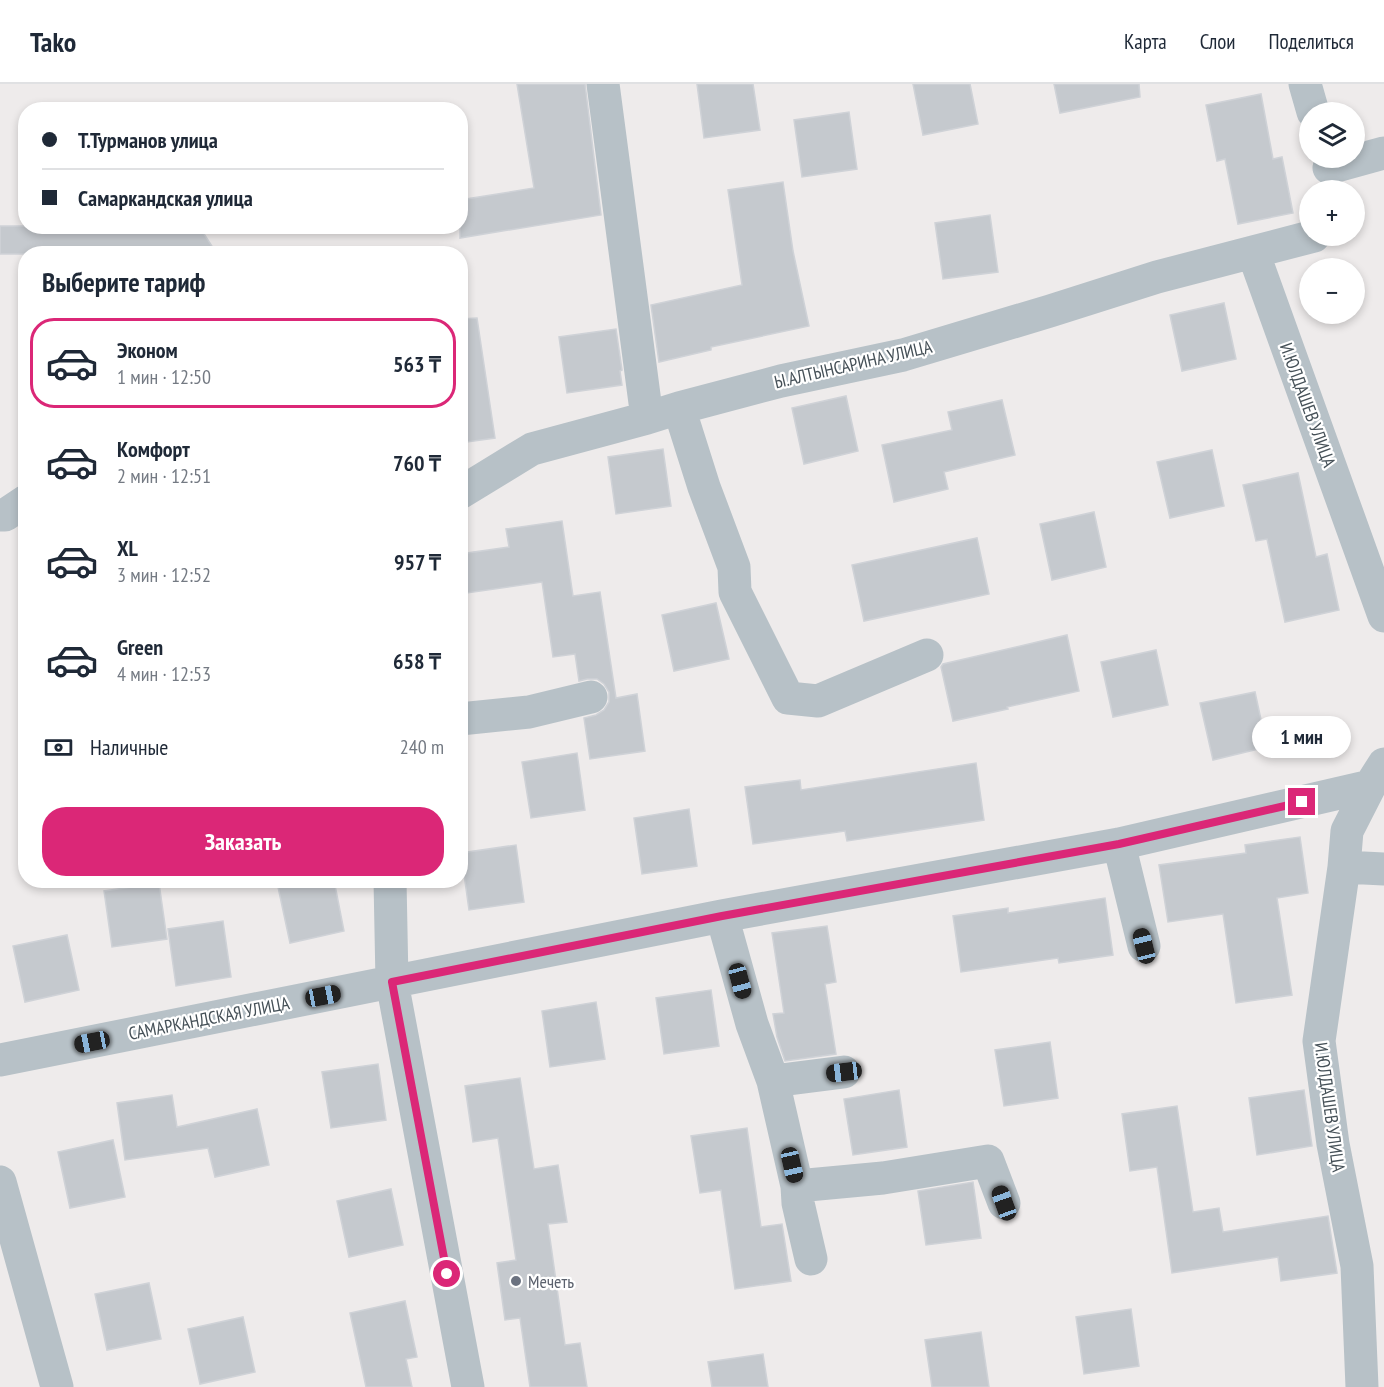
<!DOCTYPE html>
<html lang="ru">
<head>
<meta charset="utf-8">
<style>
  body { margin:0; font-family:"PT Sans Narrow",sans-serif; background:#f2f2f3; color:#1f2937; height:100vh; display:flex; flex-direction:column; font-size:22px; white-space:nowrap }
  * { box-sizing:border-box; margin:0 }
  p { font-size:20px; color:#747a83 }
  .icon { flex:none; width:33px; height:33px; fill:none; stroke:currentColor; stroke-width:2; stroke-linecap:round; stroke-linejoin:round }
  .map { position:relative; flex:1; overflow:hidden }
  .details { position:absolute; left:18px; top:162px; width:450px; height:642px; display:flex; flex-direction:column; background:#fff; border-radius:24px; box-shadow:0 3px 9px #0003 }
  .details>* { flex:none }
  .banner { position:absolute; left:18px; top:18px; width:450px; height:132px; border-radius:24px; box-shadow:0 3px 9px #0003; display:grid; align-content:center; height:132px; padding:0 24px; background:#fff }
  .tools { position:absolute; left:1299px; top:18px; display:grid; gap:12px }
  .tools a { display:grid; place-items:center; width:66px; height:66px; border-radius:50%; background:#fff; box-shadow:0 3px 9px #0003; font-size:30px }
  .end { position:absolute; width:27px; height:27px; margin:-14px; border:8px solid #db2777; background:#fff; box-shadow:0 0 0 3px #fff }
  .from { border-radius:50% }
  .bubble { position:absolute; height:42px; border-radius:21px; background:#fff; box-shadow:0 3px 9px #0003; font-size:20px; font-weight:600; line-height:42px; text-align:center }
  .car { position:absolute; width:18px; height:36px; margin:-18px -9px; border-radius:8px; box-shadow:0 0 4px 2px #0007; background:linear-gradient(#222 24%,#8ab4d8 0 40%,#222 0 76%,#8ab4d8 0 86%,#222 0) }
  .banner b { display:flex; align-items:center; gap:21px; height:57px; font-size:22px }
  .banner b+b { border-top:2px solid #e0e1e3 }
  .banner i { width:15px; height:15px; background:#1f2937 }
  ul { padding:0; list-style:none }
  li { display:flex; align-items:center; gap:18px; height:90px; margin:0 12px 9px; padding:0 12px; border:3px solid transparent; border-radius:24px }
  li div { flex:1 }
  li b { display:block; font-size:22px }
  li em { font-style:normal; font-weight:600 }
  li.on { border-color:#db2777 }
  li>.icon { width:54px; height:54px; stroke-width:1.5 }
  h2 { padding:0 24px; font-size:27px; line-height:72px }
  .pay { display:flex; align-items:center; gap:15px; height:66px; padding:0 24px; font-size:22px }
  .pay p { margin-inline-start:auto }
  .primary-button { display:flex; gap:12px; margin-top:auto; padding:12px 24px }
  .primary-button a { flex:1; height:69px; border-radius:24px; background:#db2777; color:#fff; font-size:24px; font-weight:600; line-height:69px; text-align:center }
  header { display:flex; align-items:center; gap:36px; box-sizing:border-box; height:84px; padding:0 30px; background:#fff; border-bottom:2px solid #e0e1e3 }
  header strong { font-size:28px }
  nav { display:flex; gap:33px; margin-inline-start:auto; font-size:21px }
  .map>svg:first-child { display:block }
  .building { fill:#c5c9ce; stroke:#cfd2d7; stroke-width:1.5 }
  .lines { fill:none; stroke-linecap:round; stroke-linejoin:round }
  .minor { stroke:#b7c1c7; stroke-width:33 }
  .route { stroke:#db2777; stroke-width:8 }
  .worship-dot { fill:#6b7280; stroke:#fff; stroke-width:2 }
  .labels { text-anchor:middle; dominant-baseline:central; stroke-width:4.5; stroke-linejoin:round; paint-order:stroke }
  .street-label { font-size:18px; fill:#455057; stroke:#fff }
  .worship-label { font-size:18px; fill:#5b616d; stroke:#fff; text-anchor:start }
</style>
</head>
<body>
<header>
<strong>Tako</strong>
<nav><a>Карта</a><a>Слои</a><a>Поделиться</a></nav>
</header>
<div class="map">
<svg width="1384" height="1303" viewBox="0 0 1384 1303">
  <rect width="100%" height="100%" fill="#eeebeb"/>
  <!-- building -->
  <path class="building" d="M517,0h68l16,131 -141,23v-38l74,-12z
    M697,0h56l7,46 -56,8z
    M913,0h57l8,40 -55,11z
    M1054,0h85l1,13 -80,16z
    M1261,10l12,65 9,-2 11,56 -55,11 -13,-65 -8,2 -11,-56z
    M849,28l8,57 -55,8 -8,-57z
    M783,98l10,69 16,75 -98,21v3l-52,12 -8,-57 91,-20 -14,-95z
    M990,131l8,57 -55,7 -8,-56z
    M0,142h199l18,28h-217z
    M1224,219l12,56 -54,12 -12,-56z
    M477,234l18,120 -35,5v-124z
    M616,245l6,41 -2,1 2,14 -55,8 -8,-56z
    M846,312l12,55 -54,13 -12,-56z
    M1002,316l13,55 -71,17 4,17 -54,13 -12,-57 70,-15 -4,-18z
    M663,365l8,57 -55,8 -8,-57z
    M1212,366l12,56 -54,12 -13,-56z
    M1298,389l18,84 11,-3 12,56 -54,12 -18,-83 -11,2 -13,-56z
    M1094,428l12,55 -54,13 -12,-56z
    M562,437l11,75 27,-4 16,106 21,-4 8,57 -55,8 -6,-41 12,-3 8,-5 5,-8v-10l-5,-8 -7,-5h-10l-8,2 -4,-27 -22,3 -11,-75 -82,12v-40l49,-7 -3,-18z
    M977,454l12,56 -125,27 -12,-56z
    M716,519l13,56 -55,12 -12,-56z
    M1067,551l12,56 -72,16 1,2 -55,12 -12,-54 2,-3z
    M1156,566l12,55 -55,12 -12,-55z
    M1255,608l12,55 -54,13 -13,-57z
    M577,669l8,57 -54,8 -9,-56z
    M976,679l8,57 -137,21 -2,-10 -92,13 -8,-57 55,-7 1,10z
    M689,725l8,57 -55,8 -8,-56z
    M1300,753l8,56 -31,5 15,97 -56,8 -13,-89 -55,8 -9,-57 87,-12 -1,-8z
    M516,761l8,57 -55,8 -8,-57z
    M309,796h25l10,51 -54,12 -12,-56z
    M159,799l8,56 -55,8 -8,-56z
    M1105,814l8,57 -54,8 -1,-5 -97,14 -8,-56 55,-8v5z
    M223,837l8,56 -55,9 -8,-57z
    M827,842l9,56 -11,2 11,70 -51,7 -8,-24 -4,-23 11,-1 -12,-80z
    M67,851l12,55 -54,12 -12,-56z
    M711,906l8,56 -55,8 -8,-56z
    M596,918l9,57 -55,8 -8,-56z
    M1050,958l8,56 -54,8 -9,-56z
    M378,980l8,56 -55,8 -9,-56z
    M520,994l14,91 24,-4 9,57 -19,2 17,121 15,-2 7,44h-57l-10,-69 -15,2 -8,-57 19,-3 -18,-122 -25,4 -8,-56z
    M899,1006l8,57 -54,8 -9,-56z
    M1304,1006l8,56 -55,9 -8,-57z
    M172,1011l5,32 80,-18 12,56 -54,12 -7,-29 -83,12 -8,-57z
    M1177,1022l16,106 26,-4 4,24 105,-16 9,57 -56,8 -3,-24 -106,16 -15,-106 -27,4 -8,-57z
    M747,1044l14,99 21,-3 9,57 -56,8 -14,-99 -21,3 -9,-57z
    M113,1056l12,57 -55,11 -12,-56z
    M973,1098l8,56 -55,7 -8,-54z
    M391,1105l12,56 -54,12 -12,-56z
    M149,1199l12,56 -54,11 -12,-56z
    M405,1217l12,56 -11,2 6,28h-46l-16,-74z
    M1131,1225l8,57 -55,8 -8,-57z
    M243,1233l12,55 -55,12 -12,-55z
    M981,1248l8,55h-57l-7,-47z
    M763,1270l5,33h-56l-4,-25z"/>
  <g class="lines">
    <!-- minor -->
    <path class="minor" d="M603,0l44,334
      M1305,0l8,28
      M1329,84l55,-15
      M1314,152l-61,16 131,364
      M679,324l25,79 30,80 1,25 53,106 30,3 109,-46
      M460,409l72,-44 115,-31 32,-10 102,-27 122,-26 147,-44 107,-34 96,-25
      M0,431h5l21,-14
      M460,635l69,-7 62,-15
      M1119,760l25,102
      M1344,783l40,2
      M390,796l2,102 76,405
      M722,832l30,108 21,57 24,105 86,-8 105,-17 16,42
      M0,976l722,-144 397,-72 251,-58
      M773,997l71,-9
      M0,1098l57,205
      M797,1102l1,17 13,56
      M1362,1303l-5,-121 -24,-122 -14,-103 25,-174 3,-36 23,-45 14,-22"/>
  </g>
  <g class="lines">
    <!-- route -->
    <path class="route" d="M447,1190l-55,-292 330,-66 397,-72 183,-42"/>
  </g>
  <!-- markers -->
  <circle class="worship-dot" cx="516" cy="1197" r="6"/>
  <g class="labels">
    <!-- street labels -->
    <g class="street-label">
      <text transform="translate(853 280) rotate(-13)">Ы.АЛТЫНСАРИНА УЛИЦА</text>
      <text transform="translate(1308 321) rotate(70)">И.ЮЛДАШЕВ УЛИЦА</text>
      <text transform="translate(209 934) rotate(-11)">САМАРКАНДСКАЯ УЛИЦА</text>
      <text transform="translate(1330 1023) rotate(82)">И.ЮЛДАШЕВ УЛИЦА</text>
    </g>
    <!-- worship labels -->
    <g class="worship-label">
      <text x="528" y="1197">Мечеть</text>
    </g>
  </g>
</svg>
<div class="tools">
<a><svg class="icon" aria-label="layers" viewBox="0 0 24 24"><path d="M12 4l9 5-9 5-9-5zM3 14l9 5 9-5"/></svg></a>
<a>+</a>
<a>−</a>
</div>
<i class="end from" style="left:447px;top:1190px"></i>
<i class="end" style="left:1302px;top:718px"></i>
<div class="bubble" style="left:1252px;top:632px;width:99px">1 мин</div>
<i class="car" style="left:1144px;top:862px;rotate:346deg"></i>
<i class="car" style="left:740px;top:897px;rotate:165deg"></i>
<i class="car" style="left:323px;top:912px;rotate:79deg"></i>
<i class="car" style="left:92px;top:958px;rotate:259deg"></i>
<i class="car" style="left:844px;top:988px;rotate:263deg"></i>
<i class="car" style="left:792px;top:1081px;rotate:167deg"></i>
<i class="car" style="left:1004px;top:1119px;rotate:340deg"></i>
<div class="banner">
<b><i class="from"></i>Т.Турманов улица</b>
<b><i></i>Самаркандская улица</b>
</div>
<section class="details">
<h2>Выберите тариф</h2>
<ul>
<li class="on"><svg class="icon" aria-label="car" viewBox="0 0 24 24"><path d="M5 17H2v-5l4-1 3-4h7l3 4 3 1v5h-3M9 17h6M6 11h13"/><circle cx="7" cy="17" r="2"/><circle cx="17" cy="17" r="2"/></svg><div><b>Эконом</b><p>1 мин · 12:50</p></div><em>563 ₸</em></li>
<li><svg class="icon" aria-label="car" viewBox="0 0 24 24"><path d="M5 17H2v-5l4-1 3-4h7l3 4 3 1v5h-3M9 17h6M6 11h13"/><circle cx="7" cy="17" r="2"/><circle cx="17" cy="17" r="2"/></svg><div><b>Комфорт</b><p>2 мин · 12:51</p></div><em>760 ₸</em></li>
<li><svg class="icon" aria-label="car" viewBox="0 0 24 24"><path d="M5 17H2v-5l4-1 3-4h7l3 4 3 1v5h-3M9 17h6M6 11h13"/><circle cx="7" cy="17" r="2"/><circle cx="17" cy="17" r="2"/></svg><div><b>XL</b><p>3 мин · 12:52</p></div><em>957 ₸</em></li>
<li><svg class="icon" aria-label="car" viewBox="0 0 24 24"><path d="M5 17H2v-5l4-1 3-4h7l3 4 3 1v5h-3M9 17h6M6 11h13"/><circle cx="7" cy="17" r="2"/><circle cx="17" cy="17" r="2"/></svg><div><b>Green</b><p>4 мин · 12:53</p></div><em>658 ₸</em></li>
</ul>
<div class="pay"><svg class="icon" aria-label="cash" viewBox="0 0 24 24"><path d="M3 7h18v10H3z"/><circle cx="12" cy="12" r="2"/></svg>Наличные<p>240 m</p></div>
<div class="primary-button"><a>Заказать</a></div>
</section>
</div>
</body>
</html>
